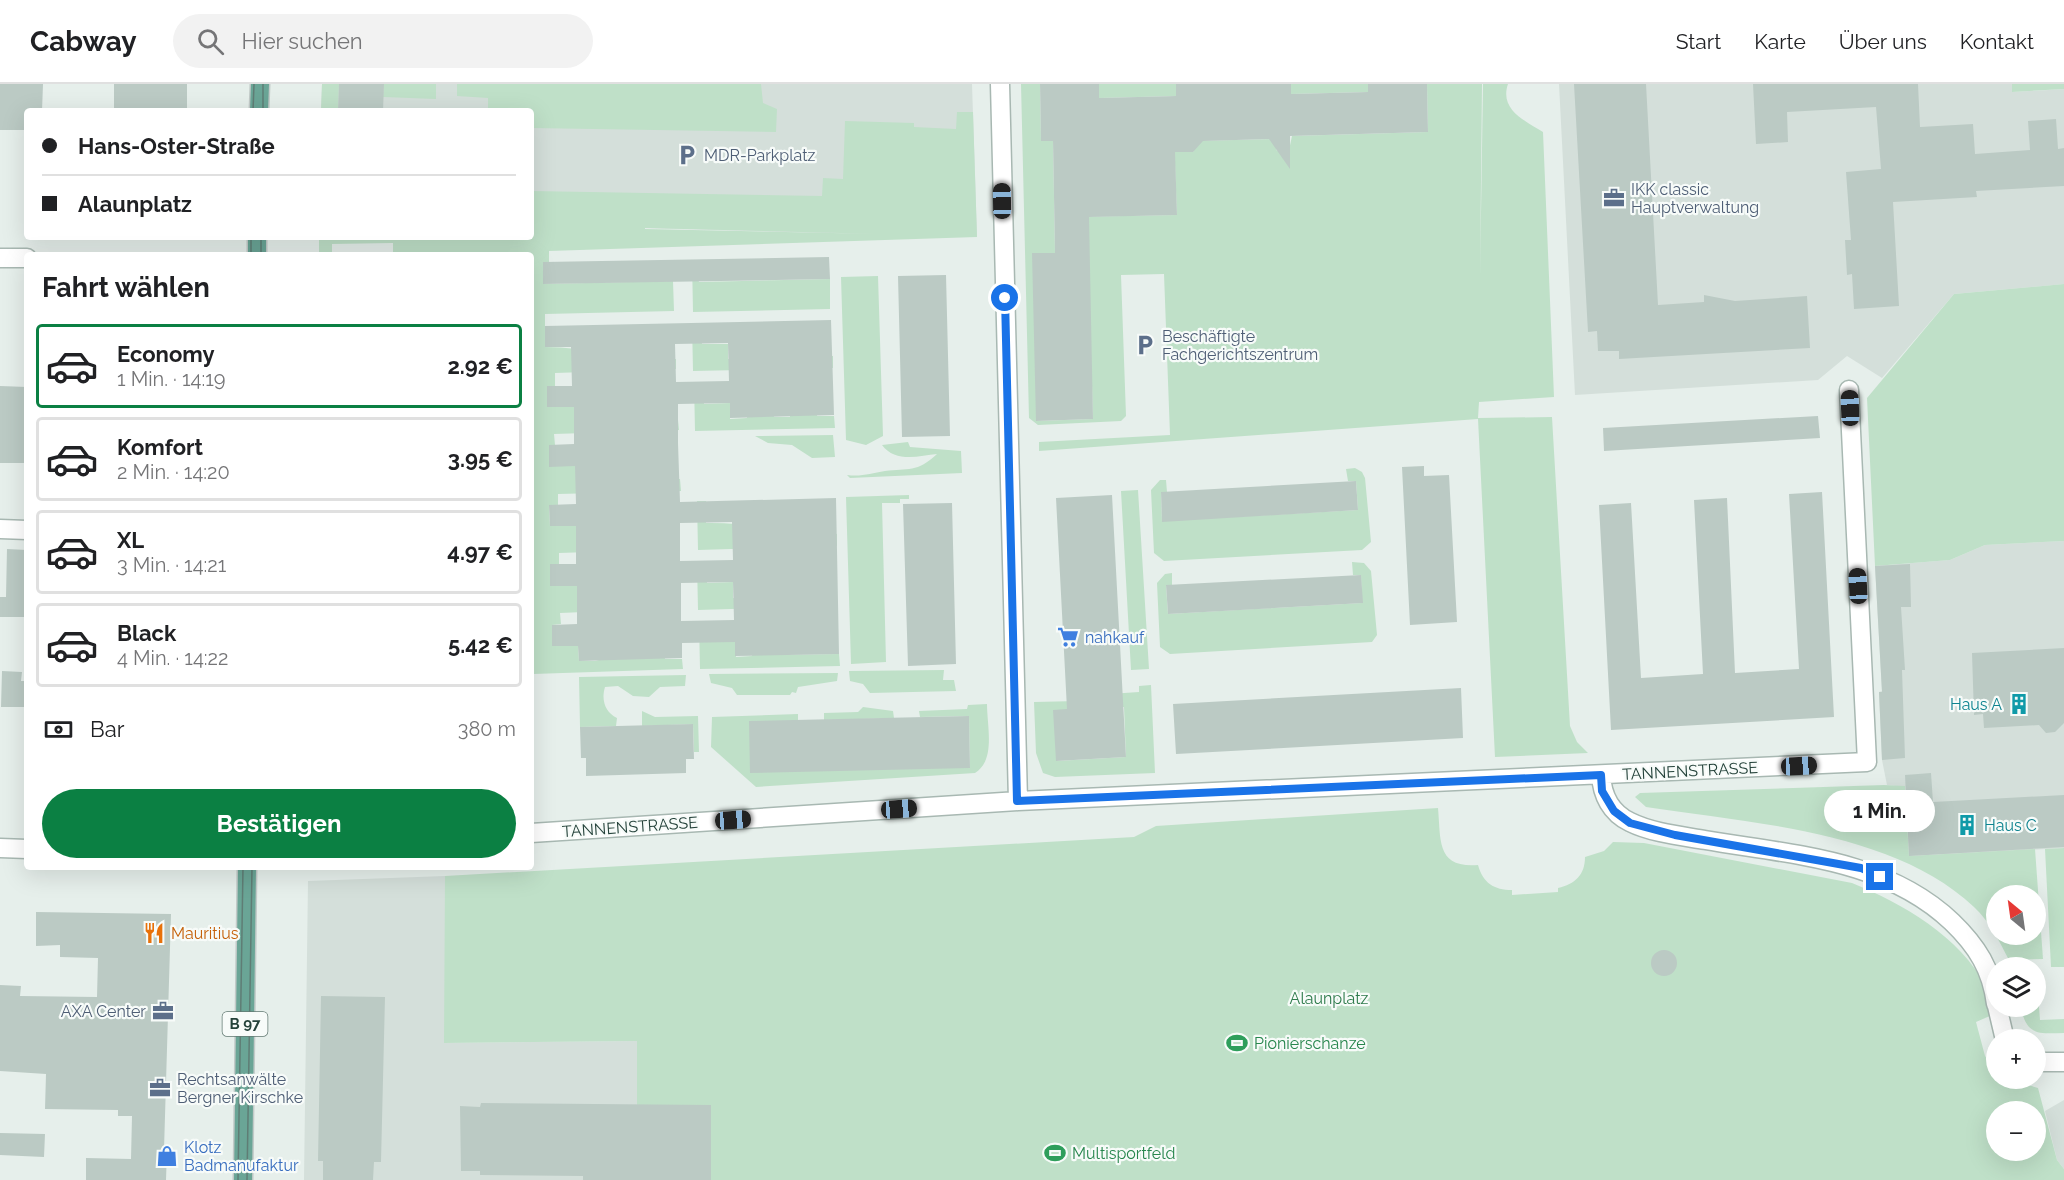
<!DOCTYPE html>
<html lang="de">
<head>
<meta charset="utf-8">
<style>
  body { margin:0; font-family:Raleway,sans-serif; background:#f2f2f2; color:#202124; height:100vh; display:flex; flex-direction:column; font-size:22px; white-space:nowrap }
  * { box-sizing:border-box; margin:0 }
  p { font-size:20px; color:#757577 }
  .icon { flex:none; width:33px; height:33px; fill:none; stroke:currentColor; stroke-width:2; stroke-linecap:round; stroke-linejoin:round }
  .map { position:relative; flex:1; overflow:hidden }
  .side { position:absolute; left:24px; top:168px; width:510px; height:618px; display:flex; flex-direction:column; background:#fff; border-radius:6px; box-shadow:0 6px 24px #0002 }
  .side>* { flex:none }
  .hud { position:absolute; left:24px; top:24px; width:510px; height:132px; border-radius:6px; box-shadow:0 6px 24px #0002; display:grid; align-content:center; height:132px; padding:0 18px; background:#fff }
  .needle { width:39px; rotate:331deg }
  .controls { position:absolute; left:1986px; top:801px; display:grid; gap:12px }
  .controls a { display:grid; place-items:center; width:60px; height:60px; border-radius:50%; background:#fff; box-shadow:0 6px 24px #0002; font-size:30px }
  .end { position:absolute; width:27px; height:27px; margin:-14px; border:8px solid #1a73e8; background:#fff; box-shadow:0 0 0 3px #fff }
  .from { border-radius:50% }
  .bubble { position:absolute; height:42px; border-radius:21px; background:#fff; box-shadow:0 6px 24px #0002; font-size:20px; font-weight:700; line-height:42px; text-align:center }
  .car { position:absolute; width:18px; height:36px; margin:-18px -9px; border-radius:8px; box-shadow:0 0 4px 2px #0007; background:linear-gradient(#222 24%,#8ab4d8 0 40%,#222 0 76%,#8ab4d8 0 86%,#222 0) }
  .hud b { display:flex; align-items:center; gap:21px; height:57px; font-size:22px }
  .hud b+b { border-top:2px solid #e0e0e0 }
  .hud i { width:15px; height:15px; background:#202124 }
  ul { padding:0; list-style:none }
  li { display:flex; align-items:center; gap:18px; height:84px; margin:0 12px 9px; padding:0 6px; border:3px solid #e0e0e0; border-radius:6px }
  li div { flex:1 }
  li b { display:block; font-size:22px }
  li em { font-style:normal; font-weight:700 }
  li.current { border-color:#0b8043 }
  li>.icon { width:54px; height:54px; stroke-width:1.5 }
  h2 { padding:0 18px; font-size:27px; line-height:72px }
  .pay { display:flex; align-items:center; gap:15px; height:66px; padding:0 18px; font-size:22px }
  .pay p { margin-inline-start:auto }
  .primary-button { display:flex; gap:12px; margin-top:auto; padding:12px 18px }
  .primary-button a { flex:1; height:69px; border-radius:36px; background:#0b8043; color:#fff; font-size:24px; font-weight:700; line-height:69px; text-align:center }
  header { display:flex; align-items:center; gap:36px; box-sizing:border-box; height:84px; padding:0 30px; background:#fff; border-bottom:2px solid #e0e0e0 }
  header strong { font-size:28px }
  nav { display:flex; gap:33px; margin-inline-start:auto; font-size:21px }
  .search { width:420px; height:54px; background:#f2f2f2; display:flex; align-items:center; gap:15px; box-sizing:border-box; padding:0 21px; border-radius:33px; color:#757577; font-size:22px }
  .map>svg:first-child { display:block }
  .built { fill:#d4dfda }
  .green { fill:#bfe0c8; fill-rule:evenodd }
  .building { fill:#bbcac4; fill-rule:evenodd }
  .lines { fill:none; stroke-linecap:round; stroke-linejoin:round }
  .minor-casing { stroke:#a8b8b2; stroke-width:21 }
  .primary-casing { stroke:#c2cac8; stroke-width:21 }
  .minor { stroke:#fff; stroke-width:18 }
  .primary { stroke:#6aa596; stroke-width:18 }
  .tram { stroke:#5f7d75; stroke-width:1.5 }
  .route { stroke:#1a73e8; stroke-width:8 }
  .labels { text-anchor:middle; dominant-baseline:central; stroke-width:4.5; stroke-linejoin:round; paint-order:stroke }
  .shield { fill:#f7fbf9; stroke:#637a73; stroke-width:1.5 }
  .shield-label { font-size:15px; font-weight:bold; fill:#24423a }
  .service-label { font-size:16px; fill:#4e5e75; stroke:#f7fbf9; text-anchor:start }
  .shop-label { font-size:16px; fill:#366cbe; stroke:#f7fbf9; text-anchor:start }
  .culture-label { font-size:16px; fill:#0d838f; stroke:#f7fbf9; text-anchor:end }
  .street-label { font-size:16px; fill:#24423a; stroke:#f7fbf9 }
  .food-label { font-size:16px; fill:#c56008; stroke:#f7fbf9; text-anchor:start }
  .park-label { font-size:16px; fill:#2d7a4b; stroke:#f7fbf9 }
  .leisure-label { font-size:16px; fill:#27864d; stroke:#f7fbf9; text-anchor:start }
</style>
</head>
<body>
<header>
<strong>Cabway</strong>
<div class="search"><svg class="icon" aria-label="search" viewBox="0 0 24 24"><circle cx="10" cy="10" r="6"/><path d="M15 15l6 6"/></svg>Hier suchen</div>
<nav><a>Start</a><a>Karte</a><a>Über uns</a><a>Kontakt</a></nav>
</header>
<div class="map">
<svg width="2064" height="1096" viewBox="0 0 2064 1096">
  <rect width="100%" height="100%" fill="#e6efeb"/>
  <!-- built -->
  <path class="built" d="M322,0h650l5,153 -446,-12v-114h-210z
    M1559,0h453l1,8 51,-3v195l-110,10 -72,84 -35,-22 -29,24 -243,15z
    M2064,457v307l-155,8 -4,-69 -18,-2 -5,-25 -3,-68 3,-1 -7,-125 75,-6 35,-15z
    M445,792v167l192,-2v139h-333l4,-299z
    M2064,1016v69l-7,-9 -12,-49z"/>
  <!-- green -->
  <path class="green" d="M322,0h17l-1,27h-17z
    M384,0h52v15l-53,-2z
    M457,0h304l2,19 14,6 -1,23 -245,-4v-17h-43v-13l-31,-2z
    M1021,0h19l1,56 12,1 2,112h-22l4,168 56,-2 -1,-34 -20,-168 105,-2 -2,-51 -104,2 109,-16 13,2 4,-11 76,-2 4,12 12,-1 3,-14 136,-4 -1,-48h55l-2,194 3,-194h25c-9,26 18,37 35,48l11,265 -75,5 -1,16 74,-1 18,309 7,16 11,11 -93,4 -17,-338 -439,32v-9l131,-7 -6,-161 -43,1 5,141 -5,5 -83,4 -9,-7z
    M1099,0h77v12l-77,2z
    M1291,0h77v8l-77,2z
    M2012,0h52v5l-52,3z
    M957,28h16l4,125 -428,14v11h-6v22l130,-3 1,30 -129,3v33c44,0 87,13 131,12v10l-121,4v13h-8l1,21h26v15l104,-2 1,10 -125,4 1,11h-6v21h26l87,13h18l1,12 -123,3v11l-9,1 1,20h26v15l104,-2v10l-121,4v11l-9,1 1,21h26v15l104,7 -121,5 1,11 -9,1v21h26l1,15h16l70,-17v15h17l1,10 -150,5 -2,-419h-138v-12l-61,1v11h-13v-18h212v-46l291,5 1,-18 20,1 2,-58 69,2v4l42,2zM645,144l235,6 -235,-5z
    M692,176l7,22 131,-3v30l-137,3z
    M878,192l5,160 -17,9 -20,-5 -5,-163z
    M2064,200v257l-79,4 -35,15 -75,6 -8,-168 87,-104z
    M692,239h9l1,21h26v15l105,-3v12l-140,3z
    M694,298h9l1,22 26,-1v16l17,-1v-15l26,-1 1,15h16v-16h27v15h17l1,12 -140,3z
    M833,351l2,22 -23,1 -20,-13 -24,-2 -13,-7z
    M908,358l2,5 51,4 1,22 -112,5 -3,-3c15,2 24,-2 38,-4 23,-3 32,2 52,-17 -18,2 -42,9 -55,-9z
    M1355,384l7,4 3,6 6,64 -9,8 -198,11 -10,-8 -3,-63 9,-10h6l1,12 -6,1 1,28 196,-11 -2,-29h-8l-2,-12z
    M1138,406l11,179 -18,1 -10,-179z
    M909,411v4h-9v4h-18l4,159 -35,2 -5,-167z
    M697,417h9v22c44,-1 87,12 131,11v12l-139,4z
    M706,477l1,22 26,-1v16l104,8 -139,4 -1,-48z
    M1352,478l12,1 7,8 6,64 -5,7 -202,12 -10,-7 -3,-64 8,-9 7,-1v12l-6,1 2,28 194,-11 -1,-28h-8z
    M699,537l36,21 1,15 16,-1v-15h26l1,14 60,-1 1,12 -140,3z
    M944,586l-1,10h11l2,11 -86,2 -7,-9 -13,-3 -1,-10z
    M838,589l-1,8 -39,6 -2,6 -4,-1 -2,3h-53l-5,-7 -21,-5 -2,-9z
    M686,591l-1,11 -25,1 -11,10 -16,-1 -15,-10 -13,1c-4,13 0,25 12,31l-1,8 -36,1 -1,-50z
    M1151,601l4,88 -100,4 -12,-4 -7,-20 -2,-51 44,-1 -21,60 69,-4 -2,-50 -29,1 -1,-13 45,-3v-6z
    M987,620c0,22 9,56 -12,69l-219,14 -45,-40 1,-30 86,-3v6l172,48 -1,-52 -49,1 -1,-6 48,-2 1,-4z
    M863,623l30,4 1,7 -70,2v-7l34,-1z
    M642,627l13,6 43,-1 1,36h-5l-1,-28 -51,2z
    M1884,701l21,1 4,70 126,-7 8,110 -34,1c-10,-19 -19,-38 -35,-53 -80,-76 -224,-84 -328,-100l-11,-10 5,-4zM1996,812h40v38h-40z
    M1438,724c3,33 -2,60 40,57 5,18 16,25 34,25v5l46,-3v-4c17,-4 27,-13 27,-31l19,-6 9,-9 31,1 208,40c50,20 109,54 134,104 3,8 4,19 6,28l-16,7 9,34 11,15v7l11,1 31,9 19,72 7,9v11h-1427v-139l-193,2 1,-167 689,-39 22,-11zM1996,1028h40v38h-40z
    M2064,764v119h-13l-6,-118z
    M2036,884l4,52 24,-1v14c-26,1 -38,2 -43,-26l15,-1z"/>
  <!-- building -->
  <path class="building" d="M0,0h43l-1,27h-15v19h-27z
    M114,0h73v27h-73z
    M339,0h45l-1,27h-45z
    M1040,0h59v14l77,-2v-12h115v10l77,-2v-8h59l1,48 -138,4v33l-21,-30 -66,2 -10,11h-18l2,63 -88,2 4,202 -57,2 -4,-168h23l-2,-112h-12z
    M1574,0h72l12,221 46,-3v-7l31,6 72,-5 3,52 -191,11v-8h-21l-1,-20 -9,1z
    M1753,0h165l2,43 53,-3 2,30 55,-4 -2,-29 28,-2 2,30 6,-1v38l-88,5 1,6 -84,5 6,104 -45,3 -2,-35 -5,1 -2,-35h6l-5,-68 35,-3 -5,-62 -89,5 1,30 -32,2z
    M829,173l1,22 -287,5v-22z
    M946,191l4,161 -48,1 -4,-161z
    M831,236l3,95 -104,3v-15l-52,1v39l2,59 156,-4 3,156 -104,2v-14l-53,1v15l-103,3 -1,-15h-26v-21l25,-1v-38h-27v-22h26v-38h-26l-1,-21 27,-1 -1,-38 -26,1v-22l25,-1v-37h-27v-21h25l-1,-39h-26v-21zM728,259l1,38 -53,1 -1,-38zM732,438l1,38 -53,1v-38zM733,498l1,38 -53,1v-38z
    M0,302l27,1v76h-27z
    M1818,332l2,22 -216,13 -1,-23z
    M1424,382v10l25,-1 8,147 -47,3 -8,-158z
    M1356,397l2,29 -196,12 -1,-30z
    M1822,408l12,225 -223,13 -12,-225 32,-2 10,175 62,-4 -9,-174 33,-2 8,175 64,-4 -10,-175z
    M1112,411l14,262 -70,4 -3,-51 14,-1 -11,-211z
    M952,419l4,161 -48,2 -5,-162z
    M7,465l20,1v67h-27v-20h6z
    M1910,480l1,43h-10l4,63h-3l3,88 -23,2 -3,-68h3l-7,-126z
    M1361,491l2,28 -195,11 -2,-29z
    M2064,564v75l-9,9 -9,1 -7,-8 -55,3 -1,-14 -9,1 -2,-62z
    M2,587l20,1 -1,9h6v26h-26z
    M1461,604l2,50 -287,16 -3,-50z
    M969,632l1,52 -220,5 -1,-52z
    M693,640l1,35h-8v14l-100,3v-18h-5l-1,-31z
    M1931,689l2,29 131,-7v52l-155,9 -4,-81z
    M36,828l135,2 -7,236h3l-1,30h-80v-22l45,1 1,-43h-14v-6l-73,-1 1,-35 -46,-3v-86l21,1 -1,10 77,1 1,-39 -38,-1v-12l-24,1z
    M1651 879a13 13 0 1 1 26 0a13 13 0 1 1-26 0Z
    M321,912l64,1 -4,165h-7l-1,18h-50v-19h-5z
    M481,1019l230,2v75h-128v-4l-103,-1v-4h-19l-1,-65 20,1z
    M0,1049l45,1 -1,23 -44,-2z"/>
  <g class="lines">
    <defs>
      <path id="minor" d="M1000,0l18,717
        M0,174h27
        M0,445l27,1
        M1601,691c1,20 10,38 29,47 22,11 52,14 75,18 87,15 181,19 247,82 25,24 40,48 44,82
        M531,749l487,-32 849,-39 -18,-372
        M0,764l27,1
        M1997,922l8,34
        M2036,978h28"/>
      <path id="primary" d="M259,27l1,-27
        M257,171v-18
        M243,1096l4,-313"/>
    </defs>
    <!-- minor casing -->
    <use href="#minor" class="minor-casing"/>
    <!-- primary casing -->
    <use href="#primary" class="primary-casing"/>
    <!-- minor -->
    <use href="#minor" class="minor"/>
    <!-- primary -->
    <use href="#primary" class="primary"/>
    <!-- tram -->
    <path class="tram" d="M253,27l1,-27
      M263,27v-27
      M251,171v-18
      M261,171v-18
      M238,1096l5,-313
      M247,1096l5,-313"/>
  </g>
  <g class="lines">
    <!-- route -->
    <path class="route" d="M1005,214l12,503 584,-26 1,16 12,20 16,12 45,12 186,33 19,9"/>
  </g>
  <!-- icons -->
  <defs>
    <symbol id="parking-bare" viewBox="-9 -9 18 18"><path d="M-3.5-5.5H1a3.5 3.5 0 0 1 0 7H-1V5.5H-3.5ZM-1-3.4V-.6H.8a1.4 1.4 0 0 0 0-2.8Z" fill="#5c6f8a" stroke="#f7fbf9" stroke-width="2.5" paint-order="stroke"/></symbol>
    <symbol id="office-bare" viewBox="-9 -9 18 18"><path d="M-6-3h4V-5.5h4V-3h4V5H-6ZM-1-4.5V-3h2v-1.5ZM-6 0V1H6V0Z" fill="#5c6f8a" stroke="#f7fbf9" stroke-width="2.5" paint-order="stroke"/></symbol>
    <symbol id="supermarket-bare" viewBox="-9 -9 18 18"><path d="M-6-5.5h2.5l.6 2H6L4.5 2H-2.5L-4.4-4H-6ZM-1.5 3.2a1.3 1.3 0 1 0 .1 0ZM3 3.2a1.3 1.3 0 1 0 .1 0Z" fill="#3f7fe0" stroke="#f7fbf9" stroke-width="2.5" paint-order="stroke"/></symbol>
    <symbol id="building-bare" viewBox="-9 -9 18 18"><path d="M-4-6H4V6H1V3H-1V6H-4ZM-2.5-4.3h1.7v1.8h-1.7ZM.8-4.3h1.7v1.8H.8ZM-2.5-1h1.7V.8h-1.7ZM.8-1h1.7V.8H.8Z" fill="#0f9aa8" stroke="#f7fbf9" stroke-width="2.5" paint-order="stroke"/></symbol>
    <symbol id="restaurant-bare" viewBox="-9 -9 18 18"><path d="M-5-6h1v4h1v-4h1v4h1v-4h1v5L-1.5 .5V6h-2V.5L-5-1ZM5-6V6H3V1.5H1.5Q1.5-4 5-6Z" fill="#e8710a" stroke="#f7fbf9" stroke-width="2.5" paint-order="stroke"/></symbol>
    <symbol id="stadium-bare" viewBox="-9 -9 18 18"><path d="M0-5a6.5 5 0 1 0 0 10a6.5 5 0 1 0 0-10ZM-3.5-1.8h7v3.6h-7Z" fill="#2e9e5b" stroke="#f7fbf9" stroke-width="2.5" paint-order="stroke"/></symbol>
    <symbol id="shop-bare" viewBox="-9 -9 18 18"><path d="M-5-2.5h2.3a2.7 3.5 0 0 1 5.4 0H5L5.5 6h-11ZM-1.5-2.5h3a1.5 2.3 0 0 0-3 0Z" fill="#3f7fe0" stroke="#f7fbf9" stroke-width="2.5" paint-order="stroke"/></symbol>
  </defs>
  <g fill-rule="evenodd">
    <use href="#parking-bare" x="672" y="56" width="30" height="30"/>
    <use href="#office-bare" x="1599" y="99" width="30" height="30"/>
    <use href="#parking-bare" x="1130" y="246" width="30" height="30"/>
    <use href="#supermarket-bare" x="1053" y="538" width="30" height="30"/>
    <use href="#building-bare" x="2004" y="605" width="30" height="30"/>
    <use href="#building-bare" x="1952" y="726" width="30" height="30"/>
    <use href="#restaurant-bare" x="139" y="834" width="30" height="30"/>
    <use href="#office-bare" x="148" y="912" width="30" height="30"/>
    <use href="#stadium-bare" x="1222" y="944" width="30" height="30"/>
    <use href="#office-bare" x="145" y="989" width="30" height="30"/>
    <use href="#stadium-bare" x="1040" y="1054" width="30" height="30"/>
    <use href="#shop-bare" x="152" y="1057" width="30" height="30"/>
  </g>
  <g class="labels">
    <!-- shield labels -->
    <rect class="shield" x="222.5" y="928" width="45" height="24" rx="4.5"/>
    <g class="shield-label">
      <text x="245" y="940">B 97</text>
    </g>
    <!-- service labels -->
    <g class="service-label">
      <text x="704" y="71">MDR-Parkplatz</text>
      <text x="1631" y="105">IKK classic<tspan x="1631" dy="18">Hauptverwaltung</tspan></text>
      <text x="1162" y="252">Beschäftigte<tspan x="1162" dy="18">Fachgerichtszentrum</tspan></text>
      <text x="146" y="927" text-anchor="end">AXA Center</text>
      <text x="177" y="995">Rechtsanwälte<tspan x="177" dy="18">Bergner Kirschke</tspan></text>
    </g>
    <!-- shop labels -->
    <g class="shop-label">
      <text x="1085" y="553">nahkauf</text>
      <text x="184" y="1063">Klotz<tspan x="184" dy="18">Badmanufaktur</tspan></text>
    </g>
    <!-- culture labels -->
    <g class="culture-label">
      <text x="2002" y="620">Haus A</text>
      <text x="1984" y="741" text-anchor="start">Haus C</text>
    </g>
    <!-- street labels -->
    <g class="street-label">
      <text transform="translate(1690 687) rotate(-3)">TANNENSTRASSE</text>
      <text transform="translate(630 743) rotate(-4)">TANNENSTRASSE</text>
    </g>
    <!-- food labels -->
    <g class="food-label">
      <text x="171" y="849">Mauritius</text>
    </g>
    <!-- park labels -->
    <g class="park-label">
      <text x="1329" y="914">Alaunplatz</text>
    </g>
    <!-- leisure labels -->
    <g class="leisure-label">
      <text x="1254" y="959">Pionierschanze</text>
      <text x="1072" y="1069">Multisportfeld</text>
    </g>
  </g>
</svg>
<div class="controls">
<a><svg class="needle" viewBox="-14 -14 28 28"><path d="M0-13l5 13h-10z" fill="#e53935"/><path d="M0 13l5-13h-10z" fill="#757577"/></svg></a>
<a><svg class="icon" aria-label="layers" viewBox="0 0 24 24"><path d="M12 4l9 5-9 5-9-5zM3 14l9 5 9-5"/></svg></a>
<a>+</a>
<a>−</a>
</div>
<i class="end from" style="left:1005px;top:214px"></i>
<i class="end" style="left:1880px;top:793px"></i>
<div class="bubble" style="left:1824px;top:706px;width:111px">1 Min.</div>
<i class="car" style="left:1002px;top:117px;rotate:359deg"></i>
<i class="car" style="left:1850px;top:324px;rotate:358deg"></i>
<i class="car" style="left:1858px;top:502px;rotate:357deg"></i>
<i class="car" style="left:1799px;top:682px;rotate:87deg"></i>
<i class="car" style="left:899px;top:725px;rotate:86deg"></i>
<i class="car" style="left:733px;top:736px;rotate:86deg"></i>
<div class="hud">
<b><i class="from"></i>Hans-Oster-Straße</b>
<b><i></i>Alaunplatz</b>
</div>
<section class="side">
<h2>Fahrt wählen</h2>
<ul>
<li class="current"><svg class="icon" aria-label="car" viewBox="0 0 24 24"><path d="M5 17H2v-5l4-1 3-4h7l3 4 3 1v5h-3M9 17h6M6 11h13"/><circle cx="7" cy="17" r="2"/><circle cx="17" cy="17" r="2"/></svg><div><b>Economy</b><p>1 Min. · 14:19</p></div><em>2.92 €</em></li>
<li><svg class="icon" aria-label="car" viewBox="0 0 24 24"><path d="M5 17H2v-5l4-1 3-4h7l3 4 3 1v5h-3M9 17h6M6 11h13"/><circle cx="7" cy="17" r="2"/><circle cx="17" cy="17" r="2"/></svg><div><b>Komfort</b><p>2 Min. · 14:20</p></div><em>3.95 €</em></li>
<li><svg class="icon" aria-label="car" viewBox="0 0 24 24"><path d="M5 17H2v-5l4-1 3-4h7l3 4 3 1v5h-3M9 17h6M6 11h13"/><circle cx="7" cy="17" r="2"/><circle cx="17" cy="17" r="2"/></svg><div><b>XL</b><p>3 Min. · 14:21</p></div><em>4.97 €</em></li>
<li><svg class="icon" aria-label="car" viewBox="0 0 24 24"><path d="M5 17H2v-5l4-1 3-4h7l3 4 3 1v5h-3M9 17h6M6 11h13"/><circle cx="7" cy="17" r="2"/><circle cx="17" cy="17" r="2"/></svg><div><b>Black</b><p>4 Min. · 14:22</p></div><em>5.42 €</em></li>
</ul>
<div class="pay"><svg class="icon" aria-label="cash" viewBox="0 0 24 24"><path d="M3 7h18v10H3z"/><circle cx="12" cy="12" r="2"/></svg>Bar<p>380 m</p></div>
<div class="primary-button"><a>Bestätigen</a></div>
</section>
</div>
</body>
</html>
